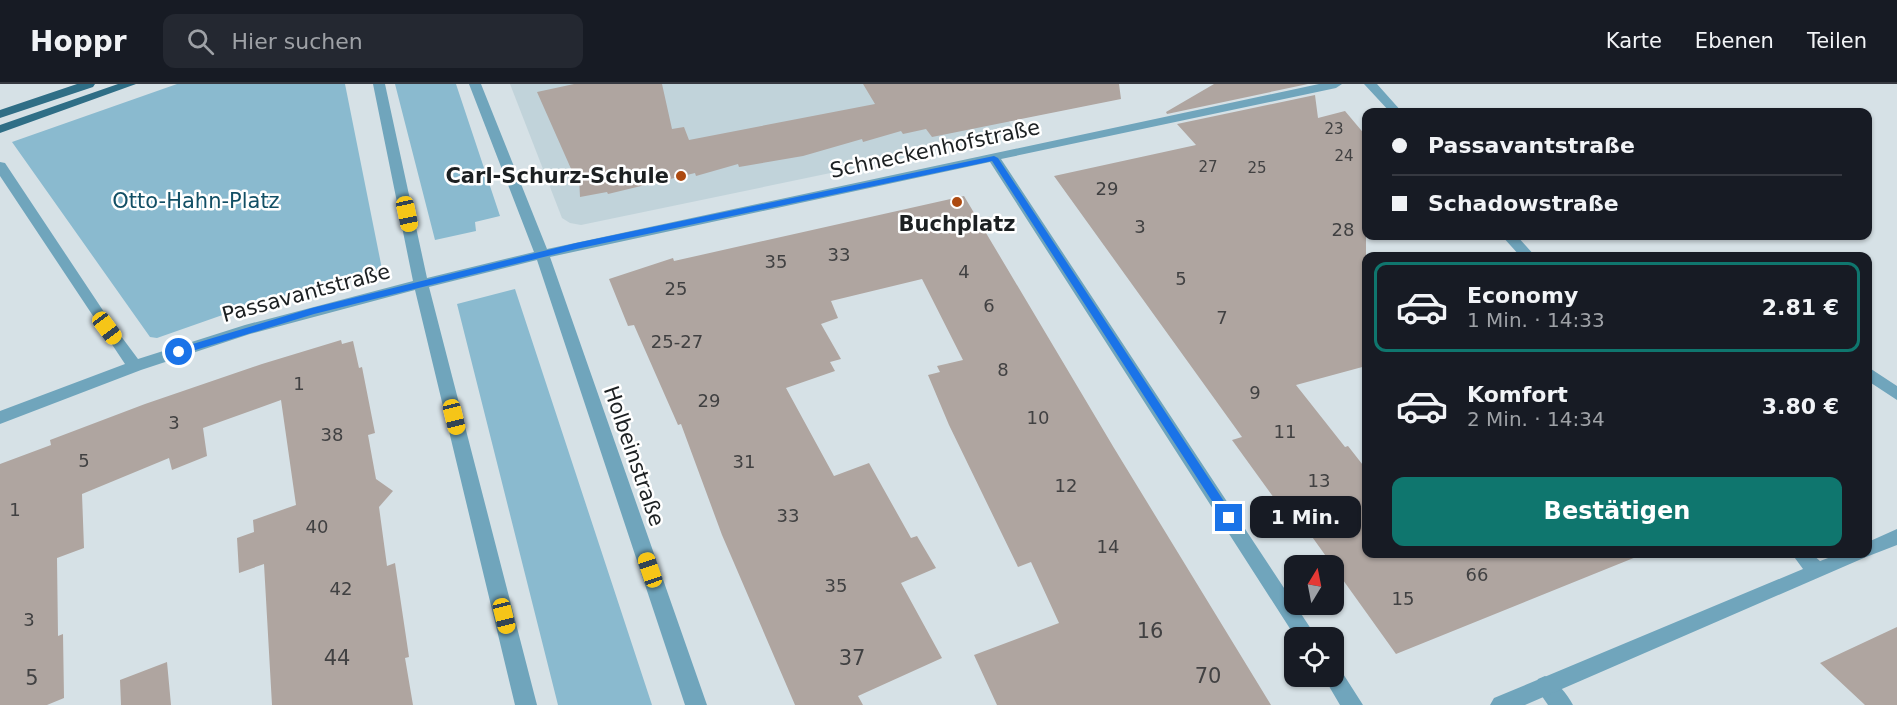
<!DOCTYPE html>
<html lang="de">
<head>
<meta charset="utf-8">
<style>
  body { margin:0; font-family:"DejaVu Sans",sans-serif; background:#242831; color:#f1f3f6; height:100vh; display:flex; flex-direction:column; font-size:22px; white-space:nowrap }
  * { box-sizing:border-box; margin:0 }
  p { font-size:20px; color:#9ea1a6 }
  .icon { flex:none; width:33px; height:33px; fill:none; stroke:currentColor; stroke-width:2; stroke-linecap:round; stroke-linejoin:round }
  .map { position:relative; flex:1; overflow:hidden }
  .drawer { position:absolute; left:1362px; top:168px; width:510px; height:306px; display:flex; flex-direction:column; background:#171b24; border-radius:12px; box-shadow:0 2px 4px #0004 }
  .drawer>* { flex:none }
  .guide { position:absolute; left:1362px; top:24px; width:510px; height:132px; border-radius:12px; box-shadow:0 2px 4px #0004; display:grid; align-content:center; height:132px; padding:0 30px; background:#171b24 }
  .needle { width:39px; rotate:10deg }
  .fabs { position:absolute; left:1284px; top:471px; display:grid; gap:12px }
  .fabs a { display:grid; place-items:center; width:60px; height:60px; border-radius:12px; background:#171b24; box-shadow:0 2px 4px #0004; font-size:30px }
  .end { position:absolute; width:27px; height:27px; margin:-14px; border:8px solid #1a73e8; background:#fff; box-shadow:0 0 0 3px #fff }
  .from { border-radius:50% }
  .bubble { position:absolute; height:42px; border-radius:12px; background:#171b24; box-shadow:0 2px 4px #0004; font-size:20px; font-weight:700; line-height:42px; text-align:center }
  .car { position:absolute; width:18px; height:36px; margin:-18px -9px; border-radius:8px; box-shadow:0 0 4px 2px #0007; background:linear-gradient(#f5c518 24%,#345 0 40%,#f5c518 0 76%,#345 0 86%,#f5c518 0) }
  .guide b { display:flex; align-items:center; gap:21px; height:57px; font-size:22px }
  .guide b+b { border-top:2px solid #363941 }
  .guide i { width:15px; height:15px; background:#f1f3f6 }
  ul { padding:10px 0 0; list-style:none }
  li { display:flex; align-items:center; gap:18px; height:90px; margin:0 12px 9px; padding:0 18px; border:3px solid transparent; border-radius:12px }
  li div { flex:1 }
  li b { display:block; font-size:22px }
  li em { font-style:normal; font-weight:700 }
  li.on { border-color:#0f766e }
  li>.icon { width:54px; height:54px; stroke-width:1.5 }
  .button { display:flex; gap:12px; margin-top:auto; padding:12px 30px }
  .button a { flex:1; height:69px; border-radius:12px; background:#0f766e; color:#fff; font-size:24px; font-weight:700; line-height:69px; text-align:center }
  header { display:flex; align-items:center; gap:36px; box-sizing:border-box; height:84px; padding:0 30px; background:#171b24; border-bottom:2px solid #363941 }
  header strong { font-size:28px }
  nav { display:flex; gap:33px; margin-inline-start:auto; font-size:21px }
  .search { width:420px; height:54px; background:#242831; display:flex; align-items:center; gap:15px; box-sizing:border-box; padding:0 21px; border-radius:12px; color:#9ea1a6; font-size:22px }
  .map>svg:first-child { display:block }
  .built { fill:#c1d3da }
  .green { fill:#8abacf }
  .building { fill:#afa5a0 }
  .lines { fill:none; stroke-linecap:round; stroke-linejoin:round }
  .service { fill:#70a5bc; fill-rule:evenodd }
  .minor { fill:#70a5bc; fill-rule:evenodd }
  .primary { fill:#2f6e86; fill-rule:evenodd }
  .route { fill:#1a73e8 }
  .poi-dot { fill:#ad4a10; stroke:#fff; stroke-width:2 }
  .labels { text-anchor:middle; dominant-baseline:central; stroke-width:5; stroke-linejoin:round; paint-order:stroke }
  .far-number-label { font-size:15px; fill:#414142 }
  .number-label { font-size:18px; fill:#414142 }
  .street-label { font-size:21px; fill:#1c2022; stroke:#fff }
  .poi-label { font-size:21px; font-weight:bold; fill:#1c2022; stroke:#fff; text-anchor:end }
  .park-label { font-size:21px; fill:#124f65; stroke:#fff }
  .near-number-label { font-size:21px; fill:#414142 }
</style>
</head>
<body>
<header>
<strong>Hoppr</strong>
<div class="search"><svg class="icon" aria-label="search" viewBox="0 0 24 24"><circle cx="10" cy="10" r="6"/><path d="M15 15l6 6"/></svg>Hier suchen</div>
<nav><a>Karte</a><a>Ebenen</a><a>Teilen</a></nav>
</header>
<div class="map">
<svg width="1897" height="621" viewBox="0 0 1897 621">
  <rect width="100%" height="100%" fill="#d6e1e6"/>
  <!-- built -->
  <path class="built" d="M510,0h472l36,50 -437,91 -11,-2 -8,-5z"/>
  <!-- green -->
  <path class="green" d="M177,0h168l37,185 -13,6 -118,30 -94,33 -7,-1 -138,-195z
    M395,0h61l44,132 -25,6 1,9 -41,9z
    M515,205l137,416h-94l-101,-401z"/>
  <!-- building -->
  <path class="building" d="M574,0h88l10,45 12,-2 5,13 186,-36 -12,-20h256l2,15 -189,38 -6,-8 -23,5 -2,-3 -38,11 -1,-3 -59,17 -64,11 -1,-3 -42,12 -1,-3 -87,21 -1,-2 -27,5 -1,-21 -3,1v-6h-4l-35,-79z
    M1214,0h94l-141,30 -1,-2z
    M1315,11l3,23 27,-7 21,25v230l-70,19 49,62 3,-1 18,23v85h275v1l-245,99 -106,-148 -8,3 -50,-69 10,-3 -188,-261 142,-31 -19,-21z
    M964,112l150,252 157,257h-274l-23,-50 85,-32 -28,-61 -13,5 -69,-142 -21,-50 12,-3 -3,-6 26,-6 -41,-81 -91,22 7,17 -17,6 20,35 -11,3 5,9 -49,17 48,88 35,-13 42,75 6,-2 19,32 -35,15 41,75 -84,38 5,9h-68l-73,-170 -41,-111 -3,1 -44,-100 -6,1 -19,-47 64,-21 1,3z
    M341,256l1,4 11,-3 6,27 3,-1 13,66 -7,2 8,44 17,12 -14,16 8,59 8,-3 14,94 -4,1 8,47h-141l-8,-141 -25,9 -2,-35 17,-6 -1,-12 43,-15 -15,-105 -78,28 4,28 -35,14 -3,-12 -87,36 2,54 -27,10 1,78 5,-2 1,64 -17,7h-47v-241l51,-19 -1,-5 95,-36 117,-40z
    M1897,543v78h-32l-45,-42z
    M167,578l4,43h-50l-1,-25z"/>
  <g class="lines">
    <!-- service -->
    <path class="service" d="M1868,283l29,19v14l-29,-19z
      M1545,592c12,5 22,18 28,29h-25l-13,-19 3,-7z"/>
    <!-- minor -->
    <path class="minor" d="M373,0h12l42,194 107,-26 -65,-168h12l66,165 772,-165h23l-6,4 -335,71 316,479h-21l-306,-476 -440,95 157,448h-22l-148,-445 -108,27 108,418h-22l-100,-415 -165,44 -109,36 -141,54v-13l125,-47 -125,-188v-14l5,1 107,161 26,35 107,-34 168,-44z
      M1364,0h13l25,28h-12z
      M1502,152h15l18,20h-15z
      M1897,445v16l-31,12 -341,148h-35l4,-7 309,-129 -11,-15h20l8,7 19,-7h29v-12z
      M1334,583l6,2 23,36h-23l-17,-29h11z"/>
    <!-- primary -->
    <path class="primary" d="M77,0h18l-2,3 -93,31v-8z
      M118,0h18l-136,49v-8z"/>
  </g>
  <!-- route -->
  <path class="route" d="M994,72l4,2 235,357v6h-8l-233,-360 -416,88 -262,65 -135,41 -5,-3 2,-3 136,-41 264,-65z"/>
  <!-- markers -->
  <g class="poi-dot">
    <circle cx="681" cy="92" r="6"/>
    <circle cx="957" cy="118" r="6"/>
  </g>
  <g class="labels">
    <!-- far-number labels -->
    <g class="far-number-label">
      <text x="1334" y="45">23</text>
      <text x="1344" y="72">24</text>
      <text x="1208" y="83">27</text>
      <text x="1257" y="84">25</text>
    </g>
    <!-- number labels -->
    <g class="number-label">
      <text x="1107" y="104">29</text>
      <text x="1140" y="142">3</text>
      <text x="1343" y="145">28</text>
      <text x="839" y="170">33</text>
      <text x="776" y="177">35</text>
      <text x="964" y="187">4</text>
      <text x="1181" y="194">5</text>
      <text x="676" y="204">25</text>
      <text x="989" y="221">6</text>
      <text x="1222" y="233">7</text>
      <text x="677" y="257">25-27</text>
      <text x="1003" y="285">8</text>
      <text x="299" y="299">1</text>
      <text x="1255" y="308">9</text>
      <text x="709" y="316">29</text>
      <text x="1038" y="333">10</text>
      <text x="174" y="338">3</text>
      <text x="1285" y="347">11</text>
      <text x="332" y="350">38</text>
      <text x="84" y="376">5</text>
      <text x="744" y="377">31</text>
      <text x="1319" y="396">13</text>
      <text x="1066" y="401">12</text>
      <text x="15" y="425">1</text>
      <text x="788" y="431">33</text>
      <text x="317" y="442">40</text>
      <text x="1108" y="462">14</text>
      <text x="1477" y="490">66</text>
      <text x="836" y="501">35</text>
      <text x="341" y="504">42</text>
      <text x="1403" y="514">15</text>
      <text x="29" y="535">3</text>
    </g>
    <!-- street labels -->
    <g class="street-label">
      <text transform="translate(935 65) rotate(-12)">Schneckenhofstraße</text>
      <text transform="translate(306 209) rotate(-15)">Passavantstraße</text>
      <text transform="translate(634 372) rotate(71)">Holbeinstraße</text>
    </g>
    <!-- poi labels -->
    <g class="poi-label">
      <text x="669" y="92">Carl-Schurz-Schule</text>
      <text x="957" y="140" text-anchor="middle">Buchplatz</text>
    </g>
    <!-- park labels -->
    <g class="park-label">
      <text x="196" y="117">Otto-Hahn-Platz</text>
    </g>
    <!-- near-number labels -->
    <g class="near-number-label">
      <text x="1150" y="547">16</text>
      <text x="337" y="574">44</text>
      <text x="852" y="574">37</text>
      <text x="1208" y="592">70</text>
      <text x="32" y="594">5</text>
    </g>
  </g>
</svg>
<div class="fabs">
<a><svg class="needle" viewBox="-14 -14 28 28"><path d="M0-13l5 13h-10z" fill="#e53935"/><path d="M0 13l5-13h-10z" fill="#9ea1a6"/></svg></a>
<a><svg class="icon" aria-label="locate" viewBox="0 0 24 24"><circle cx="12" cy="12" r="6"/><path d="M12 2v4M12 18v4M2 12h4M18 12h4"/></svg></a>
</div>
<i class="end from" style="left:179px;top:268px"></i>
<i class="end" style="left:1229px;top:434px"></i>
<div class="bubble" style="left:1250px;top:412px;width:111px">1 Min.</div>
<i class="car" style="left:407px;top:130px;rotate:168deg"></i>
<i class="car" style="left:107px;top:244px;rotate:143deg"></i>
<i class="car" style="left:454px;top:333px;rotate:166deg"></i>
<i class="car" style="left:650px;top:486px;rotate:341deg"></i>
<i class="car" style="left:504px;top:532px;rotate:166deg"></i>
<div class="guide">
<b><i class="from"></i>Passavantstraße</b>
<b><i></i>Schadowstraße</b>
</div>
<section class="drawer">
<ul>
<li class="on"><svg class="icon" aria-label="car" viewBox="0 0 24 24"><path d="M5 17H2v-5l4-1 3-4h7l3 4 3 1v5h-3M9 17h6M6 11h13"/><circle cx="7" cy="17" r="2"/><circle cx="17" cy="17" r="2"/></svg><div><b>Economy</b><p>1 Min. · 14:33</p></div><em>2.81 €</em></li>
<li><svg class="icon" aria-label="car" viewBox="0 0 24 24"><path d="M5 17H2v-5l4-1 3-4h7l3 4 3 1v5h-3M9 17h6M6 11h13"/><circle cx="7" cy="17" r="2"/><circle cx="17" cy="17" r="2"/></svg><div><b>Komfort</b><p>2 Min. · 14:34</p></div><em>3.80 €</em></li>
</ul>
<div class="button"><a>Bestätigen</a></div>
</section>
</div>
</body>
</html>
